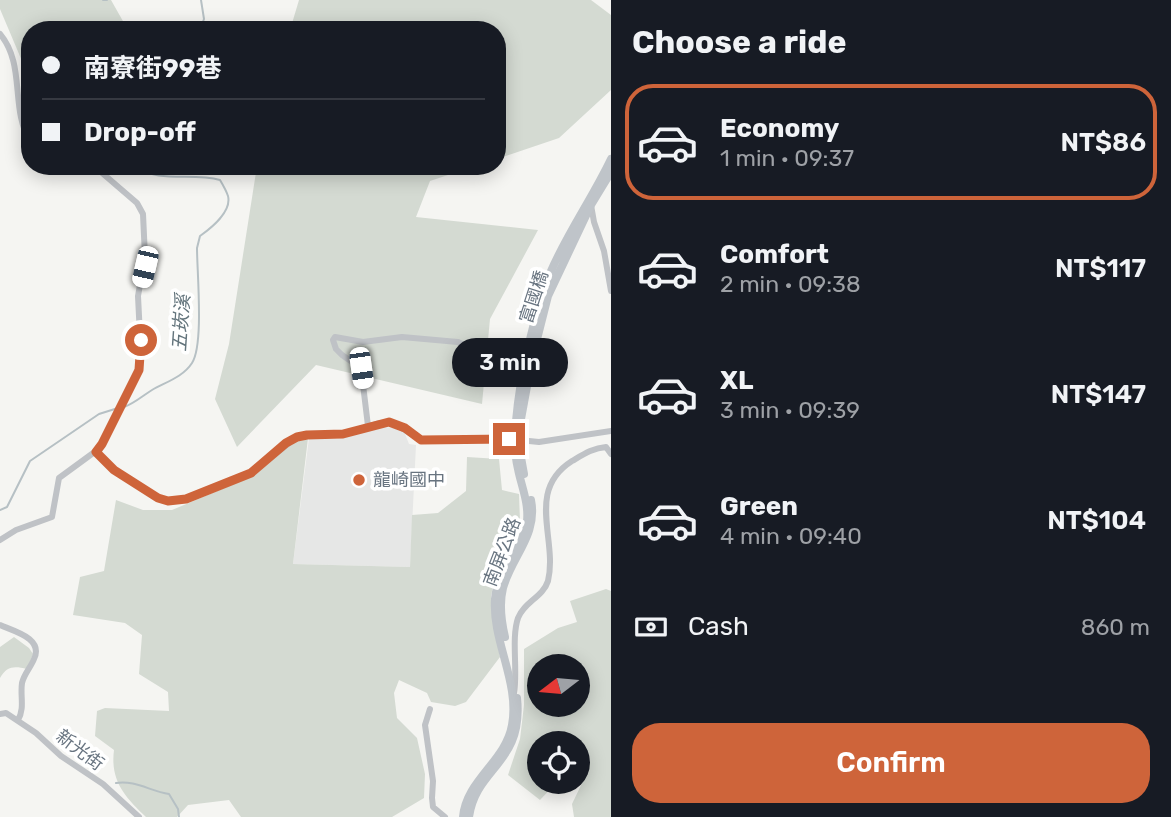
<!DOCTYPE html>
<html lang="en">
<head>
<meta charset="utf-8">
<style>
  body { margin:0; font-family:Rubik,"Noto Sans TC",sans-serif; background:#20242c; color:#f1f3f6; height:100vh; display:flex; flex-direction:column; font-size:26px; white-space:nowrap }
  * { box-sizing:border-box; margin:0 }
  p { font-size:23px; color:#9ea1a6 }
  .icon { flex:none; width:38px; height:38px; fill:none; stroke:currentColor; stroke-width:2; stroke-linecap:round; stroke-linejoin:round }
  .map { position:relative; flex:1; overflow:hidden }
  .drawer { display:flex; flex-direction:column; background:#171b24; width:560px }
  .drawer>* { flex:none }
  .banner { position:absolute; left:21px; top:21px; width:485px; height:154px; border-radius:28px; box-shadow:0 4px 18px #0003; display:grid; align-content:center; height:154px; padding:0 21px; background:#171b24 }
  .needle { width:46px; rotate:254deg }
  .fabs { position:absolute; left:527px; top:654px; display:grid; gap:14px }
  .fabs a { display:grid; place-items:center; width:63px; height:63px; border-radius:50%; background:#171b24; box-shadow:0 4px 18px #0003; font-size:35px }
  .end { position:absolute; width:32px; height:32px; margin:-16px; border:9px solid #ce643a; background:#fff; box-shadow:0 0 0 4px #fff }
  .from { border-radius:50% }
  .bubble { position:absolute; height:49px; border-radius:24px; background:#171b24; box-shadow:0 4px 18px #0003; font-size:23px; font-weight:600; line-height:49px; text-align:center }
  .car { position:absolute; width:21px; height:42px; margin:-21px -10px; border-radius:9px; box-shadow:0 0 5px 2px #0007; background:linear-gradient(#fff 24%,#345 0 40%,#fff 0 76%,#345 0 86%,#fff 0) }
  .banner b { display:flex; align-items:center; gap:24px; height:66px; font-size:26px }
  .banner b+b { border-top:2px solid #363941 }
  .banner i { width:18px; height:18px; background:#f1f3f6 }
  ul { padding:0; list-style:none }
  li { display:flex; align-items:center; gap:21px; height:116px; margin:0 14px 10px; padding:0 7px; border:4px solid transparent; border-radius:28px }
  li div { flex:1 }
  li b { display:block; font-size:26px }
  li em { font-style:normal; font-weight:600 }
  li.on { border-color:#ce643a }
  li>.icon { width:63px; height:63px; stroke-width:1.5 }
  h2 { padding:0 21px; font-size:32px; line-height:84px }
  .pay { display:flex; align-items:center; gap:18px; height:77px; padding:0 21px; font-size:26px }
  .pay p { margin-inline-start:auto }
  .button { display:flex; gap:14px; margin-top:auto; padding:14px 21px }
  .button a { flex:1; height:80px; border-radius:28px; background:#ce643a; color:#fff; font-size:28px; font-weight:600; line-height:80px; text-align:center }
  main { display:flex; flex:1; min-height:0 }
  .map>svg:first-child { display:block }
  .built { fill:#e6e7e6 }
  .green { fill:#d4dad2; fill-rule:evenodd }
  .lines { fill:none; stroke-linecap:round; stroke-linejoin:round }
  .stream { stroke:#b6c0c4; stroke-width:2 }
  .minor { stroke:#bfc2c6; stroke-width:6 }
  .major { stroke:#bfc4c9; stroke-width:8 }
  .route { stroke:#ce643a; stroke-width:9 }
  .poi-dot { fill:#ce643a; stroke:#fff; stroke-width:2.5 }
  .labels { text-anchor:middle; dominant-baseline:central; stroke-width:7; stroke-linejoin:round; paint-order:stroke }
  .street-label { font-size:18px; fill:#687480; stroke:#fff }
  .poi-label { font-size:18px; fill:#687480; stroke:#fff; text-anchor:start }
  .water-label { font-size:19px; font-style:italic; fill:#63747c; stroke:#fff }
</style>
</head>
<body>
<main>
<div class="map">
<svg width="611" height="817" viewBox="0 0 611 817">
  <rect width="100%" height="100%" fill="#f5f5f2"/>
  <!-- built -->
  <path class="built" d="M381,427l14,1 10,6 4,10 7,1 -6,122 -117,-3 16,-126 28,1z"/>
  <!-- green -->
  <path class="green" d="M0,0h111l17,30h-98v50l-30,-71z
    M299,0h292l20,15v75l-52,48 -62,21v-129h-207z
    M257,166h218l-45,15 -14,36 122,13 -48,89 -8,85 -166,-39 -79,82 -22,-48 14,-55z
    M308,438l-15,126 117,3 2,-52 26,-2 28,-22 1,-34 32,2 3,31 17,4 1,27 -24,51 -5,24 2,26 7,35 -34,45 -11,4 -24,-4 -4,-9 -28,-13 -5,13 3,25 20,20 8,36 -1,24 -32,19h-151l-12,-17 -41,5 -11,12h-31c-21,-20 -36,-36 -32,-67l-19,-14 2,-25 8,-3 64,3 -1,-19 -29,-18 3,-39 -17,-12 -52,-8 7,-38 24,-6 12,-71 27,10h29l81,-34 41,-34z
    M606,589l5,2v226h-37l-2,-13 12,-25h-6v-35h-39v38h18l-17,18 -32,-25 12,-36 4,-34v-56l34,-21 19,-6 -7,-21zM539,667h39v38h-39z
    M14,637l15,11 4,6 -6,15c-13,-3 -20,-3 -27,9v-31z"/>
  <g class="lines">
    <!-- stream -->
    <path class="stream" d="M103,0h4
      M200,30l4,-11 -3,-19
      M124,407c11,-4 18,-11 28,-17 14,-8 31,-13 40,-27 12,-18 5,-91 5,-115l3,-12c11,-8 32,-24 28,-40 -2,-6 -5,-11 -8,-16 -28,-8 -61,4 -85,-14
      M0,510l7,-3 23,-46 69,-47 19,-6
      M116,783c19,-3 34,8 53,11l9,15 1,8"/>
    <!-- minor -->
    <path class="minor" d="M0,34c26,31 10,75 30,107
      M591,205l3,17 10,29 7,40
      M368,426l-7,-58 -19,-13 -6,-6 -3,-9 2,-3 28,5 39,-5 56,5 14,7
      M96,452l18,18 43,28 11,3 18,-3 65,-25 46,-36 16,-3h30l37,-11h13l28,17 88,-1 30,3 72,-11
      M0,540l16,-10 36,-13 7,-39 41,-30 36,-71 5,-21 -3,-60 7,-39 -2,-43 -6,-11 -43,-37
      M0,625c13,6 44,13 34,34 -3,8 -10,15 -12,24 -2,13 3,25 -4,37
      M514,693c4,-23 -3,-54 4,-75 6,-16 25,-21 30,-37 10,-42 -23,-90 24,-120 12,-7 21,-13 34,-14l5,7
      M430,709l-5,16 8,56 -1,17 1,9 12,10
      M0,714l6,-1 30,20 25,23 42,28 36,33"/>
    <!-- major -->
    <path class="major" d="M524,474l-4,-22 1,-33 11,-60 16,-63 43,-91 20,-33
      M505,637c-4,-17 -6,-33 -2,-49 9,-32 35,-53 28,-88
      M463,817c3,-37 43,-56 49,-92 8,-42 -20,-84 -17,-126 2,-29 28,-50 32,-78 2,-18 -6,-36 -9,-52 -4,-17 -4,-32 -2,-48 4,-46 18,-107 35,-150 17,-39 42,-74 60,-112
      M469,817c7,-50 55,-53 48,-119"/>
  </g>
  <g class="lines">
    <!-- route -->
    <path class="route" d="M141,340l-2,30 -37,74 -6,8 18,18 44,28 10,3 18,-2 65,-26 35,-30 11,-6 10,-2 36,-1 46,-12 16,6 16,12 88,-1"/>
  </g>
  <!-- markers -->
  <circle class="poi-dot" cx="359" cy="480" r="7"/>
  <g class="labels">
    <!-- street labels -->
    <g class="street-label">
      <text transform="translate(534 297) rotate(-72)">富國橋</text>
      <text transform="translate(502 552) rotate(-69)">南屏公路</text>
      <text transform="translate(80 750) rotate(37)">新光街</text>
    </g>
    <!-- poi labels -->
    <g class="poi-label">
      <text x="373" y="480">龍崎國中</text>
    </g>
    <!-- water labels -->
    <g class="water-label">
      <text transform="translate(181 323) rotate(-86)">五崁溪</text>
    </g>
  </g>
</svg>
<div class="fabs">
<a><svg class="needle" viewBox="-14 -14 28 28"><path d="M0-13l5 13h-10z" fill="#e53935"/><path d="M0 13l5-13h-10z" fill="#9ea1a6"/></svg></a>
<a><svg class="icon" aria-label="locate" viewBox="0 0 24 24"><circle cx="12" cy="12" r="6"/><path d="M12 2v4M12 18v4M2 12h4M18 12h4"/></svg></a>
</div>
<i class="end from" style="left:141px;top:340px"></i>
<i class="end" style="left:509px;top:439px"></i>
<div class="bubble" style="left:452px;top:338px;width:116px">3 min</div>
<i class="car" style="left:145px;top:267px;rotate:193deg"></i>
<i class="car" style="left:361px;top:368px;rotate:172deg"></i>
<div class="banner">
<b><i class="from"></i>南寮街99巷</b>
<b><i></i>Drop-off</b>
</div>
</div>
<section class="drawer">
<h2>Choose a ride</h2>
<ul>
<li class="on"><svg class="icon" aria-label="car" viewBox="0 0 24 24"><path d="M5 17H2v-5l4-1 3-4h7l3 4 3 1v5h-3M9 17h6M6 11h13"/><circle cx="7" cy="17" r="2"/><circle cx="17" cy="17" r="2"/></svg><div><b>Economy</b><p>1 min · 09:37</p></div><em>NT$86</em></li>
<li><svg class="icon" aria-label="car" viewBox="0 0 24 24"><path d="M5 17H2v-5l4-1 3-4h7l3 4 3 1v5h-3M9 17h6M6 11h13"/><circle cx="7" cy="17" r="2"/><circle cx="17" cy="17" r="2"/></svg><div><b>Comfort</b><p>2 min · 09:38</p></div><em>NT$117</em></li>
<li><svg class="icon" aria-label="car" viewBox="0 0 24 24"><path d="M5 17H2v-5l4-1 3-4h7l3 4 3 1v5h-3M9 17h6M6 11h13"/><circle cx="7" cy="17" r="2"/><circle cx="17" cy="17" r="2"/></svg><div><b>XL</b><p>3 min · 09:39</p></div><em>NT$147</em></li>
<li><svg class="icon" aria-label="car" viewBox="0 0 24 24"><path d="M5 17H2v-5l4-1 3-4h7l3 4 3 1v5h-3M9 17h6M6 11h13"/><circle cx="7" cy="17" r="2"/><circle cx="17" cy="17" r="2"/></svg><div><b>Green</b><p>4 min · 09:40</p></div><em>NT$104</em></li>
</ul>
<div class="pay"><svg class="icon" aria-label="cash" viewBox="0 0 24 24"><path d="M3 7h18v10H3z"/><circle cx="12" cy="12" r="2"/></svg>Cash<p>860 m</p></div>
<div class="button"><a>Confirm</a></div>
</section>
</main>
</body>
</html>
